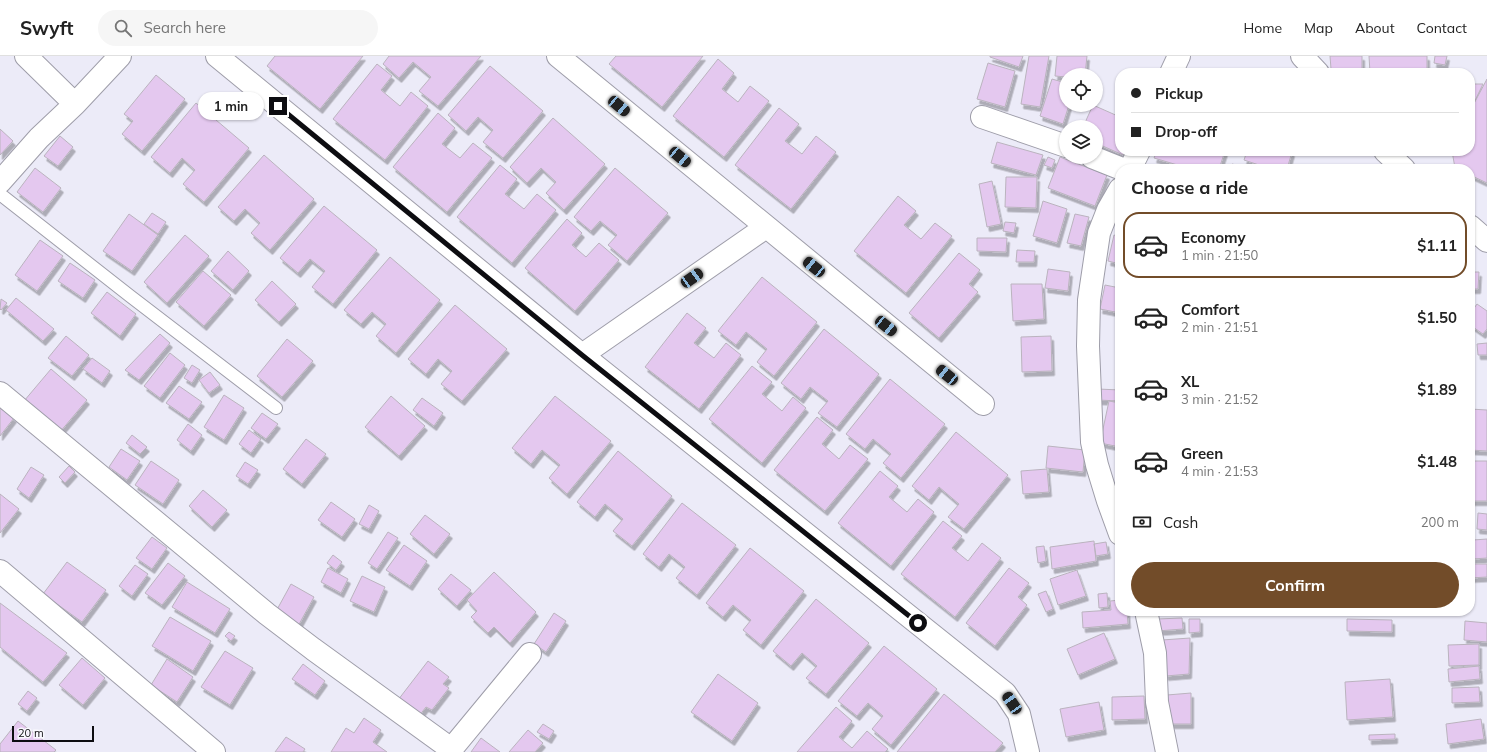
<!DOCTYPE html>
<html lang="en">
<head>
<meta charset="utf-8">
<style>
  body { margin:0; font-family:Mulish,sans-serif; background:#f6f6f6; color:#222; height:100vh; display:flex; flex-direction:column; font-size:15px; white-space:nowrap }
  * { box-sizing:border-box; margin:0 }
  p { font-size:13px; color:#767676 }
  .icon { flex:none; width:22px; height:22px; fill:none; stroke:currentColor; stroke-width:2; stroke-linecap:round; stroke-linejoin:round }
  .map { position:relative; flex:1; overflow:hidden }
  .drawer { position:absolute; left:1115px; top:108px; width:360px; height:452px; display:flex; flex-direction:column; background:#fff; border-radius:16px; box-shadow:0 1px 3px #0004 }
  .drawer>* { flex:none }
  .guide { position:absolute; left:1115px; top:12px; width:360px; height:88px; border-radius:16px; box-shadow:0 1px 3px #0004; display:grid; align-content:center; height:88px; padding:0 16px; background:#fff }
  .buttons { position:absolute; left:1059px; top:12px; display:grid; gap:8px }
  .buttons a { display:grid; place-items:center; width:44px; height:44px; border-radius:50%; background:#fff; box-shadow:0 1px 3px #0004; font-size:20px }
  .scale { position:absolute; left:12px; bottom:10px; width:82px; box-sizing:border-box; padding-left:4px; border:2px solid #0d0d11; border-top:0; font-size:11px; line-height:14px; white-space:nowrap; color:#0d0d11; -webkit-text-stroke:3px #f9f9fe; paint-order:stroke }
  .end { position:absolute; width:18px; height:18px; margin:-9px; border:5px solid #0d0d11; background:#fff; box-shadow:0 0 0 2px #fff }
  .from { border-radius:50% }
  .bubble { position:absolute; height:28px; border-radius:14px; background:#fff; box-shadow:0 1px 3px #0004; font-size:13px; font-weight:700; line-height:28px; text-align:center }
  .car { position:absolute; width:12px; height:24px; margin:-12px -6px; border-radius:5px; box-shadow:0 0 3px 1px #0007; background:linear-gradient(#222 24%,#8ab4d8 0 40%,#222 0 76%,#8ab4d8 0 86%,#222 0) }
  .guide b { display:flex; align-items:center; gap:14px; height:38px; font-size:15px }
  .guide b+b { border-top:1px solid #e0e0e0 }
  .guide i { width:10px; height:10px; background:#222 }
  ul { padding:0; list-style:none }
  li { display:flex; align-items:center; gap:12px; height:66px; margin:0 8px 6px; padding:0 8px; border:2px solid transparent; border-radius:16px }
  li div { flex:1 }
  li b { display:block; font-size:15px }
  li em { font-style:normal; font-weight:700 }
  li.current { border-color:#724c29 }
  li>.icon { width:36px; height:36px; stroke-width:1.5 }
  h2 { padding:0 16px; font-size:18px; line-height:48px }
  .pay { display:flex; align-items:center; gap:10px; height:44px; padding:0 16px; font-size:15px }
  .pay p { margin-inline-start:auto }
  .cta { display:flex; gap:8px; margin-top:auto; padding:8px 16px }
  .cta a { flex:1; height:46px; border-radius:24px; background:#724c29; color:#fff; font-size:16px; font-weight:700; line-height:46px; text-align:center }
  header { display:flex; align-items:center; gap:24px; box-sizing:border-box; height:56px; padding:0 20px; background:#fff; border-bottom:1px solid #e0e0e0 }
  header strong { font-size:19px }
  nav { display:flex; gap:22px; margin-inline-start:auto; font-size:14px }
  .search { width:280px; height:36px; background:#f6f6f6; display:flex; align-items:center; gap:10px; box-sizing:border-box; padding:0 14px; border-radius:22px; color:#767676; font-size:15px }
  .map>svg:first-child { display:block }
  .building { fill:#e4c8ef; stroke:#bab3be; filter:url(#shadow) }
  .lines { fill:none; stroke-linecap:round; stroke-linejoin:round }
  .lane-casing { stroke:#9e9da9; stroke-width:14 }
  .street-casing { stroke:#9e9da9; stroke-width:24 }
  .lane { stroke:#fff; stroke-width:12 }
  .street { stroke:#fff; stroke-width:22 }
  .route { stroke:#0d0d11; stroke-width:5 }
</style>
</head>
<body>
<header>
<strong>Swyft</strong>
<div class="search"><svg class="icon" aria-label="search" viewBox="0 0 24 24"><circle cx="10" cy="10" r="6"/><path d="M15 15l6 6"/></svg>Search here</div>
<nav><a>Home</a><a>Map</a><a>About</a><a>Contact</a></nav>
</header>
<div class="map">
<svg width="1487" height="696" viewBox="0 0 1487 696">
  <defs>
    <filter id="shadow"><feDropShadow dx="2.5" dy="4.5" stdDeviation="0" flood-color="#0004"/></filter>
  </defs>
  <rect width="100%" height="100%" fill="#ecebf8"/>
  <!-- building -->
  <path class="building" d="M275,0h88l-43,53 -53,-43z
    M389,0h92l-43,50 -19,-15 12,-14 -18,-15 -14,16 -16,-14z
    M616,0h87l-41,51 -53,-43z
    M990,0h33l-4,11 -29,-10z
    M1029,0h20l-9,51 -19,-3z
    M1057,0h30l-2,19h-19v2l-11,-1z
    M1330,0h32v17h-21v-3l-10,-1z
    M1369,0h58v17h-57z
    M1435,0h12l-2,9 -11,-2z
    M718,3l16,14 -12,16 16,13 12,-16 19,15 -45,56 -51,-41z
    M988,7l27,8 -10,36 -28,-8z
    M377,8l15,12 -11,14 19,16 11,-14 17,14 -43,54 -52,-41z
    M490,10l53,45 -40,47 -20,-16 10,-12 -15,-13 -12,14 -18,-16z
    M156,19l29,24 -43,52 -20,-17 11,-13 -9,-7z
    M1052,23l14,4v22h3l-6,19 -23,-8z
    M1487,23v104l-17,-8v-6l-15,-1 -3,-17h18v-40z
    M1470,28h13l-13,27z
    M196,47l53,45 -45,54 -21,-18 12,-14 -13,-12 -12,15 -19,-16z
    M1093,49l27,12v34h5l-2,4 -27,-12v-16h-13z
    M779,52l20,16 -14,17 17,13 14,-18 20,16 -45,57 -56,-44z
    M438,57l17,15 -13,16 18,14 13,-15 19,15 -45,54 -54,-45z
    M553,62l52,46 -41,46 -18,-17 10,-11 -15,-14 -14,15 -17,-16z
    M0,73l13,12 -13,14z
    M60,80l13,11 -15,19 -14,-10z
    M997,86l46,13 -7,20 -45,-12z
    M1157,95h68l-6,18h-28l-37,-11z
    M1247,95h42l3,1 -5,17h-16l-27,-9z
    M264,99l50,44 -44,51 -19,-17 9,-10 -15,-14 -11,12 -16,-14z
    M1048,101l7,3 -3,8 -8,-3z
    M1060,101l47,18 -12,31 -47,-18z
    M1232,108l20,5h-22z
    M500,109l17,14 -12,15 19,15 13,-15 19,16 -44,53 -55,-46z
    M35,112l26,20 -18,24 -26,-20z
    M615,112l53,45 -41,48 -19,-16 9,-10 -17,-14 -9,10 -17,-14z
    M1006,121h31l-1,31 -31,-1z
    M992,125l9,43 -14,3 -8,-43z
    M898,140l18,15 -12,14 17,14 14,-16 17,13 -46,57 -52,-42z
    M1043,145l24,8 -10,34 -24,-7z
    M324,150l53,44 -44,54 -21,-17 13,-16 -15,-12 -12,14 -18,-15z
    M152,157l14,9 -8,12 -14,-10z
    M129,158l29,21 -26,36 -29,-20z
    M1075,158l14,3 -8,29 -14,-3z
    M567,163l15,14 -10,12 14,12 13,-14 20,17 -44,51 -50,-43z
    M1005,166l11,1 -2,10 -11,-2z
    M185,179l24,21 -42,47 -23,-21z
    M1114,179l6,2v27l-12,-3z
    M977,182h30l-1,14 -29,-1z
    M40,184l23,16 -26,35 -22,-16z
    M1017,194l18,1 -1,11h-18z
    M228,195l21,20 -16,19 -22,-19z
    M959,197l21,17 -11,14 9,8 -39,46 -30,-25z
    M390,201l50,43 -44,53 -20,-17 10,-12 -14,-12 -11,12 -17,-14z
    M70,207l25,17 -12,18 -25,-17z
    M1048,213l22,3 -2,19 -23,-3z
    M203,215l28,24 -27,31 -28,-24z
    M1470,216h9l-1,17h-8z
    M762,221l55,45 -43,54 -17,-14 10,-13 -21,-17 -10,13 -18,-14z
    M272,225l24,23 -17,18 -24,-22z
    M1011,228h31l2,35 -31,2z
    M1105,229l15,3v25l-20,-4z
    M107,236l29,22 -16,22 -29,-23z
    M16,242l38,31 -11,12 -37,-31z
    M1,243l6,4 -6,7 -1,-1z
    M1477,248l10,7v18l-4,5 -13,-9v-11z
    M455,249l52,44 -45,52 -21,-17 11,-13 -14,-12 -12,15 -18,-15z
    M687,257l19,15 -12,15 20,15 12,-15 15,12 -42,54 -54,-42z
    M824,273l55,45 -42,53 -19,-14 10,-12 -18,-14 -9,12 -20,-16z
    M160,278l10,9 -31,37 -14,-10z
    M66,280l23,19 -17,21 -24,-18z
    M1051,280l1,35 -30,1 -1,-35z
    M287,283l26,22 -31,36 -25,-21z
    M1487,287v12h-9l-1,-11z
    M170,297l15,12 -25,33 -16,-12z
    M92,302l18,13 -8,12 -19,-14z
    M192,309l8,5 -8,13 -8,-5z
    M752,310l20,16 -10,12 20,17 11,-14 13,11 -44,55 -53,-44z
    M51,313l36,31 -27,32 -36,-31z
    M210,316l10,13 -11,8 -10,-13z
    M890,323l55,45 -44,54 -18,-15 8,-9 -18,-15 -8,10 -19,-15z
    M179,330l23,16 -13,17 -23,-16z
    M1098,333l22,1v11l-23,-1z
    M224,339l20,13 -20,32 -20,-13z
    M391,340l34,30 -26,30 -34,-29z
    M555,340l56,45 -44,53 -18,-16 11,-13 -18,-15 -11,14 -19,-16z
    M422,342l21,15 -9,13 -21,-16z
    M1109,345l11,2v44l-20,-4z
    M0,352l14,10 -14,18z
    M1470,353l17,1v41l-17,-1z
    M262,357l16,11 -12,15 -15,-11z
    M817,361l16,13 -11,14 17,15 11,-14 18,14 -43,52 -51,-41z
    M188,368l14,11 -11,16 -14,-11z
    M249,374l12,9 -10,14 -12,-9z
    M956,376l52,43 -44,54 -16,-12 11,-13 -20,-17 -10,13 -17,-14z
    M132,379l15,12 -7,7 -14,-11z
    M306,383l20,15 -24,30 -19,-15z
    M1048,390l37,4 -2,22 -37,-4z
    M121,393l19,12 -13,19 -18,-13z
    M618,395l54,45 -40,50 -19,-15 10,-12 -18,-15 -10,13 -18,-15z
    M151,405l28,19 -16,24 -28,-19z
    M1470,405h17v40h-17z
    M245,406l13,8 -10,14 -12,-8z
    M69,410l6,6 -10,11 -6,-6z
    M31,411l13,8 -15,23 -12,-9z
    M1047,413l2,23 -26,2 -2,-23z
    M880,415l18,15 -9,11 18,15 11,-13 16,13 -43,54 -53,-43z
    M203,434l24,20 -15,17 -23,-21z
    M0,438l19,15 -19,24z
    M331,446l24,17 -13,18 -24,-17z
    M682,447l54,42 -39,50 -21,-17 9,-11 -16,-13 -10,13 -16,-13z
    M369,449l10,6 -10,18 -10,-5z
    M1478,457l9,1v16l-10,-1z
    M425,459l25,19 -16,20 -24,-20z
    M943,465l19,15 -10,12 16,13 14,-18 19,15 -46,59 -54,-43z
    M388,476l10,6 -21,31 -9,-6z
    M152,481l15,11 -15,21 -16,-11z
    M1487,483v19l-14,1v-19z
    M1094,485l2,20 -44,8 -2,-22z
    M1106,486l2,12 -12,2 -2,-12z
    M404,489l23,16 -17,25 -24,-16z
    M1044,490l2,15 -8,2 -2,-16z
    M750,492l54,43 -43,54 -18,-15 8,-10 -18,-15 -10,12 -17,-14z
    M333,499l9,7 -6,8 -9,-7z
    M67,506l39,28 -24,32 -39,-28z
    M168,507l17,13 -23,29 -17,-12z
    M1470,508h17v13l-17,1z
    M135,509l13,9 -16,22 -13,-10z
    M328,512l20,11 -7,14 -20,-11z
    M1009,512l20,15 -11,14 9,8 -32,41 -29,-23z
    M1077,514l9,26 -28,9 -8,-26z
    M494,516l42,40 -26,31 -16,-16 -6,6 -17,-16 6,-6 -10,-11z
    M451,518l20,16 -14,16 -19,-17z
    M362,520l23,11 -11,25 -24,-11z
    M187,526l43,27 -15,24 -43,-26z
    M291,528l23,13 -17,31 -23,-13z
    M1046,535l7,18 -7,3 -8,-18z
    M1107,537l1,14 -9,1 -1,-14z
    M816,543l53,44 -43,51 -20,-16 11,-12 -15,-13 -11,13 -18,-15z
    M1120,544v11h7l1,13 -45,4 -1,-16 29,-2 -1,-9z
    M0,547l67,50 -24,29 -43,-35z
    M554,557l12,8 -20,31 -12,-8z
    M170,561l41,24 -18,30 -41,-25z
    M1182,562l1,11 -26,2v-12z
    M1189,563h11v13l-11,1z
    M1347,563l45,1v12l-45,-1z
    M1465,565l22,2v19l-23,-2z
    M229,576l6,4 -4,5 -6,-5z
    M1104,577l11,26 -37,16 -11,-26z
    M1190,582l-1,36 -23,2 -4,-36z
    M1479,588v21l-30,1 -1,-21z
    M884,590l53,43 -46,56 -19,-16 11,-13 -15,-13 -11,13 -19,-15z
    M225,595l28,17 -23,37 -29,-18z
    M82,602l23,20 -22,27 -24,-20z
    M167,603l26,18 -16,25 -26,-17z
    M428,605l21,16 -6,7 6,4 -17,22 -6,-3 -7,9 -21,-16z
    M303,608l22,17 -10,14 -23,-16z
    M1479,610l1,13 -31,3 -1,-13z
    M718,618l40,29 -26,38 -41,-29z
    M1390,623l3,38 -46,3 -2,-38z
    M1479,631l1,15 -28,1v-15z
    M28,635l9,7 -10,13 -9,-7z
    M1191,637v31h-22l-2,-29z
    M944,638l59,49 -8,9h-98z
    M1144,640l1,23 -33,1v-23z
    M1099,646l5,28 -38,7 -6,-28z
    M836,651l16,14 -13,16 13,11 15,-17 21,18 -3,3h-88z
    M364,662l17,12 -8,12 14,10h-56l15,-24 8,5z
    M1481,663l3,20 -36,5 -2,-20z
    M18,665l38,29 -2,2h-54v-8z
    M543,668l11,7 -5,8 -12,-7z
    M528,674l15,13 -8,9h-26z
    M1395,678v5l-26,1v-5z
    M286,681l19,12 -2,3h-28z
    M481,682l19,14h-29z"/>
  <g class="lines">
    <defs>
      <path id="lane" d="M0,138l130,102 146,112"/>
      <path id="street" d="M217,0l365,299 423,338 14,21 9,38
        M558,0l425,348
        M1302,0l16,17
        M1171,17l8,-17
        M75,48l45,-48
        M982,61l84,29
        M1385,95l19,18
        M1092,101l30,12
        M1130,113l9,-18
        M0,126l39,-44 36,-34 -49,-48
        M1120,133l-12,21 -9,23 -10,67 -1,46 4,96 5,23 11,36 12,33
        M1470,170l17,15
        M582,299l184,-128
        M0,337l267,221 46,35 138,100
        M0,515l214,181
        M1146,555l9,42 2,49 10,50
        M449,696l81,-98"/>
    </defs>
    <!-- lane casing -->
    <use href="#lane" class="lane-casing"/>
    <!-- street casing -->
    <use href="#street" class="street-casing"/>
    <!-- lane -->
    <use href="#lane" class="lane"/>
    <!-- street -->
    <use href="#street" class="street"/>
  </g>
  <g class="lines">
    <!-- route -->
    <path class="route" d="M278,50l304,249 336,268"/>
  </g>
</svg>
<div class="buttons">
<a><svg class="icon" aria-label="locate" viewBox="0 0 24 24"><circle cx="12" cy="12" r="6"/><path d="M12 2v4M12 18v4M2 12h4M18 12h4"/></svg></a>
<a><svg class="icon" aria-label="layers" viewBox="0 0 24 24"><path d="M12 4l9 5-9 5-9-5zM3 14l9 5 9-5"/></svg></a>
</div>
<div class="scale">20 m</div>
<i class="end from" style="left:918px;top:567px"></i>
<i class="end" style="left:278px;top:50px"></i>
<div class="bubble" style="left:198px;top:36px;width:66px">1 min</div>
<i class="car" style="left:619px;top:50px;rotate:130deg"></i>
<i class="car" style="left:680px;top:101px;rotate:130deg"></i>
<i class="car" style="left:814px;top:211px;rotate:309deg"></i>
<i class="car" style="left:692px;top:222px;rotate:55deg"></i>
<i class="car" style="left:886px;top:270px;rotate:129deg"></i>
<i class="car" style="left:947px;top:319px;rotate:309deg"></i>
<i class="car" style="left:1012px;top:647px;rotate:326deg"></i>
<div class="guide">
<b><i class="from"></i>Pickup</b>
<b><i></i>Drop-off</b>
</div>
<section class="drawer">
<h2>Choose a ride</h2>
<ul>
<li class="current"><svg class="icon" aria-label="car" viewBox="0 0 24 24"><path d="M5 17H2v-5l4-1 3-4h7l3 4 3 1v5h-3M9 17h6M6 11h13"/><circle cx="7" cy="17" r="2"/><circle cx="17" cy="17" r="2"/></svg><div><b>Economy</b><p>1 min · 21:50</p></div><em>$1.11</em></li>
<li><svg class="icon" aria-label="car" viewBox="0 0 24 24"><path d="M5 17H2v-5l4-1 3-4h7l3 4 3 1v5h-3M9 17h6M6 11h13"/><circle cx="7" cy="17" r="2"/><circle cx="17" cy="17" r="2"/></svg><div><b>Comfort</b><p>2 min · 21:51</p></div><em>$1.50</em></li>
<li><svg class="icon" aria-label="car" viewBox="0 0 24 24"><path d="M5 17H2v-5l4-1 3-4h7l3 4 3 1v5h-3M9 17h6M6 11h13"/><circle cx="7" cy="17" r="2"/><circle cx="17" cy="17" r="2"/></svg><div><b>XL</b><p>3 min · 21:52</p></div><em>$1.89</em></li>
<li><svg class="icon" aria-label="car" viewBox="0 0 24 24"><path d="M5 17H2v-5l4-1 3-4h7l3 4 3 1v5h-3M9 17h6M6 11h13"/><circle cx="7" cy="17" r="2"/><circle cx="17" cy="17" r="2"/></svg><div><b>Green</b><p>4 min · 21:53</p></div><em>$1.48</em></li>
</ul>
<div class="pay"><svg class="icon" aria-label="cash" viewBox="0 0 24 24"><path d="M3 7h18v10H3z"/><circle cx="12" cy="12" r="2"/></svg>Cash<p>200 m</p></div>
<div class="cta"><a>Confirm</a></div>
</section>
</div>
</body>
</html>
